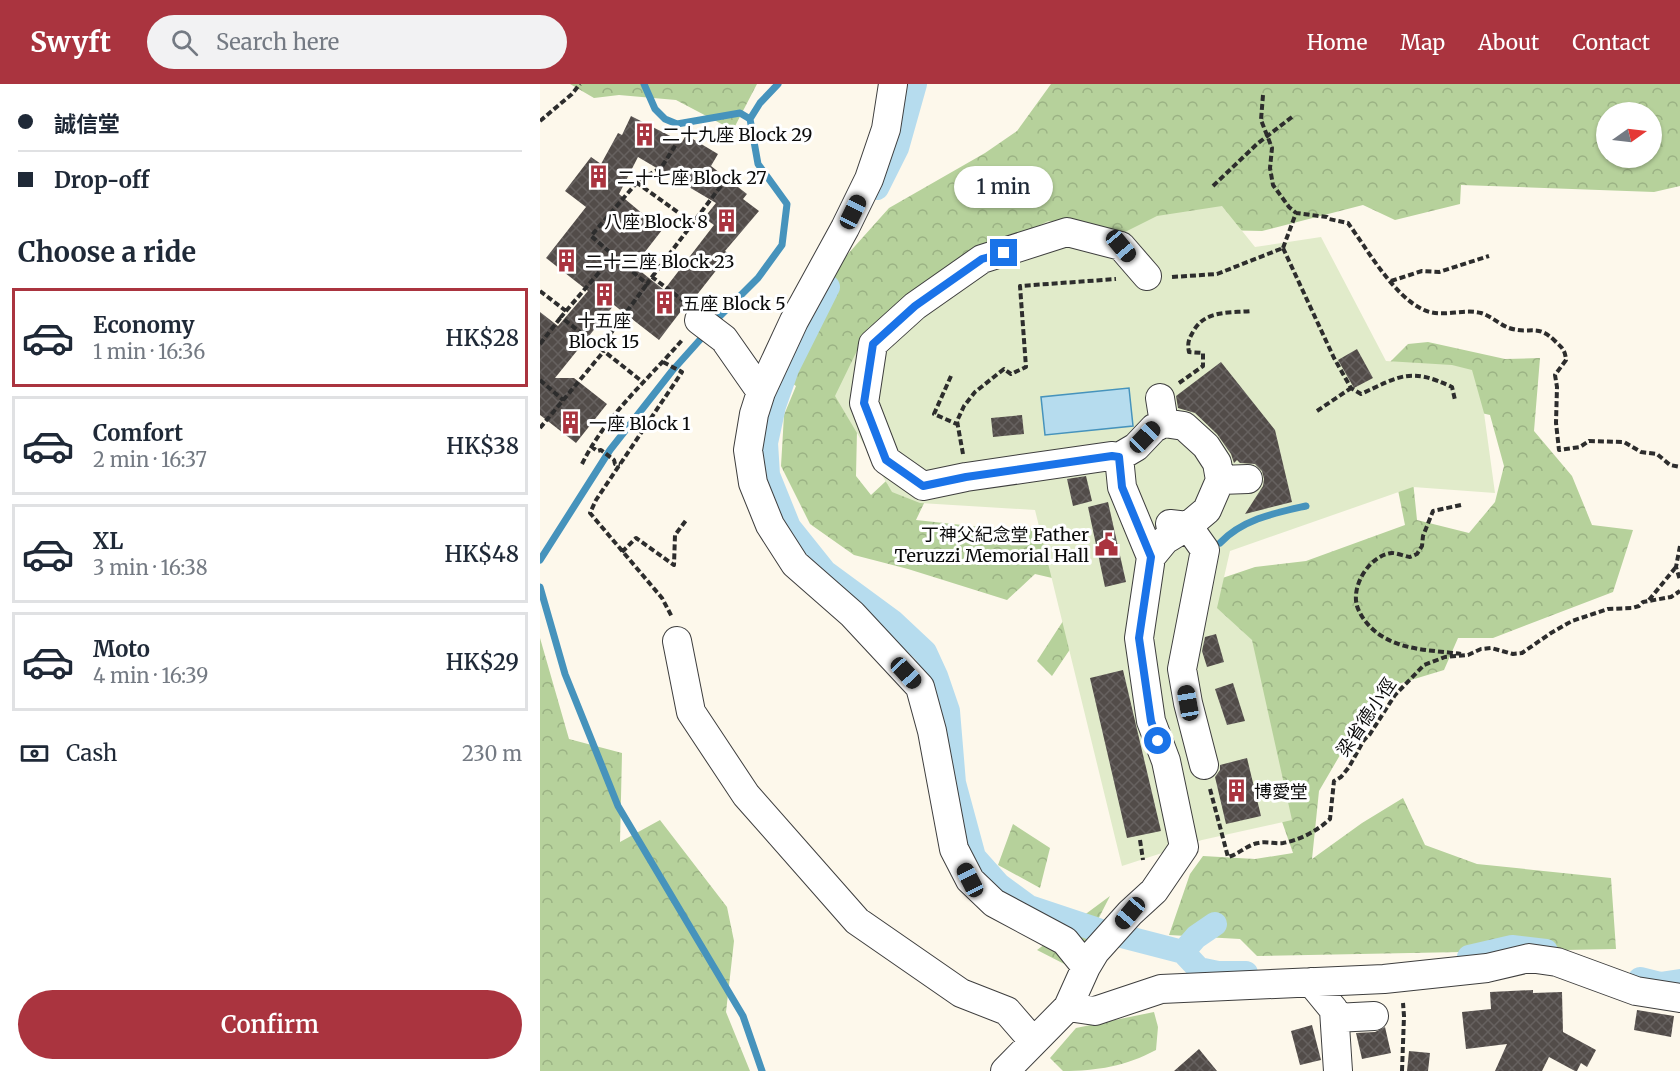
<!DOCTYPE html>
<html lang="en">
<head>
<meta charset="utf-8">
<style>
  body { margin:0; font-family:Merriweather,"Noto Sans TC",serif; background:#f2f2f3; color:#1f2937; height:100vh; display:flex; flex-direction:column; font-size:22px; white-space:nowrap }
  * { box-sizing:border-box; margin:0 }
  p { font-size:20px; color:#747a83 }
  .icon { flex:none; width:33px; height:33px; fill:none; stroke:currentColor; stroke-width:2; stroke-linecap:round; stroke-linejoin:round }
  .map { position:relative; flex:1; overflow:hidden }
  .details { display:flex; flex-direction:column; background:#fff; width:540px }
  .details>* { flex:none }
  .hud { display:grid; align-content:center; height:132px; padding:0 18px; background:#fff }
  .needle { width:39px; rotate:76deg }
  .buttons { position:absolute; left:1056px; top:18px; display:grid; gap:12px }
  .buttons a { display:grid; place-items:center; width:66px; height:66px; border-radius:50%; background:#fff; box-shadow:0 2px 4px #0004; font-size:30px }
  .end { position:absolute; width:27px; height:27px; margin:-14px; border:8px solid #1a73e8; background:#fff; box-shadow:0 0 0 3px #fff }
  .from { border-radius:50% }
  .bubble { position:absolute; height:42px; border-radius:21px; background:#fff; box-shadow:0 2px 4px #0004; font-size:20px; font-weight:600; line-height:42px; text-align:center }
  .car { position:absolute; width:18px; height:36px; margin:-18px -9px; border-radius:8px; box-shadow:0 0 4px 2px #0007; background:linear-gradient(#222 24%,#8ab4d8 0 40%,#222 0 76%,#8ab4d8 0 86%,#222 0) }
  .hud b { display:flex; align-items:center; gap:21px; height:57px; font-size:22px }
  .hud b+b { border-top:2px solid #e0e1e3 }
  .hud i { width:15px; height:15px; background:#1f2937 }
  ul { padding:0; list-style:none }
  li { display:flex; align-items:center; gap:18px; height:99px; margin:0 12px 9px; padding:0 6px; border:3px solid #e0e1e3; border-radius:0px }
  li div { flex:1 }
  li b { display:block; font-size:22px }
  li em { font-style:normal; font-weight:600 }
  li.active { border-color:#aa343f }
  li>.icon { width:54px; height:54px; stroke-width:1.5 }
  h2 { padding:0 18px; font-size:27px; line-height:72px }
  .pay { display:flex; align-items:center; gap:15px; height:66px; padding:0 18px; font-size:22px }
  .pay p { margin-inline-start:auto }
  .cta { display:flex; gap:12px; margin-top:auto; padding:12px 18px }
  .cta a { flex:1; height:69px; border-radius:36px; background:#aa343f; color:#fff; font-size:24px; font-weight:600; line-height:69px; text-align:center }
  header { display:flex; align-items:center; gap:36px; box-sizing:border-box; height:84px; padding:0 30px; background:#aa343f; color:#fff }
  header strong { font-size:28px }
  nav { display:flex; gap:33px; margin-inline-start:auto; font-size:21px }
  .search { width:420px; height:54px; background:#f2f2f3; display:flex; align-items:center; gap:15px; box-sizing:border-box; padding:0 21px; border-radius:33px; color:#747a83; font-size:22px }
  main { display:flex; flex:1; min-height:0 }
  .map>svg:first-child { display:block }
  .forest { fill:url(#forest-crowns); fill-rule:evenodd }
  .pitch { fill:#e1ebca }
  .water { fill:#b6dcee; stroke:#4693bc; stroke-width:1.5 }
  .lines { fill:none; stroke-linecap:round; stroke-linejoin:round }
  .stream { stroke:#4693bc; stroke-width:7 }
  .canal { stroke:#b6dcee; stroke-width:24 }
  .building { fill:url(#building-cross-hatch); fill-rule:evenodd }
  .minor-casing { stroke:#3e3e3e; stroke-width:30 }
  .path { stroke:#2d2d2d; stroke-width:4; stroke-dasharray:6 3; stroke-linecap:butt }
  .minor { stroke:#fff; stroke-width:28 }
  .route { stroke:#1a73e8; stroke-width:8 }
  .labels { text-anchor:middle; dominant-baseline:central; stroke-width:6; stroke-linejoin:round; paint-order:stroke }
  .poi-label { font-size:18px; fill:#0b0b0b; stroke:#fff; text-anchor:start }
  .street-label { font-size:18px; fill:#0b0b0b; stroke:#fff }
</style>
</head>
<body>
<header>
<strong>Swyft</strong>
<div class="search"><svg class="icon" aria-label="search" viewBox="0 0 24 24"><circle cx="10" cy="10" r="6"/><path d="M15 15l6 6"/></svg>Search here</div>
<nav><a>Home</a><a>Map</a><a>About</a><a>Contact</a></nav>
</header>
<main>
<section class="details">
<div class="hud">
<b><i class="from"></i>誠信堂</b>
<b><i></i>Drop-off</b>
</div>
<h2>Choose a ride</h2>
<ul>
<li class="active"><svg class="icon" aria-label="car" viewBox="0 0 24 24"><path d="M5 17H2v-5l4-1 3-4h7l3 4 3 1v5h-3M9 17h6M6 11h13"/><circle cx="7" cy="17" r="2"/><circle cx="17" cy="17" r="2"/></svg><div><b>Economy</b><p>1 min · 16:36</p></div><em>HK$28</em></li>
<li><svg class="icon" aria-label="car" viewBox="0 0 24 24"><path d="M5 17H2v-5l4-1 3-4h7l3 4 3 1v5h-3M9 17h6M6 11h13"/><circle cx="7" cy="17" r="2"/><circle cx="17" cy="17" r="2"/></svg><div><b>Comfort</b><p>2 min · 16:37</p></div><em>HK$38</em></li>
<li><svg class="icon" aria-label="car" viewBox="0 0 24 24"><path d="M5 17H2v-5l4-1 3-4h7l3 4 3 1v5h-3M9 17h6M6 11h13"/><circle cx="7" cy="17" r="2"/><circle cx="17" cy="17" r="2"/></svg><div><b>XL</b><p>3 min · 16:38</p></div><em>HK$48</em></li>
<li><svg class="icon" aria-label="car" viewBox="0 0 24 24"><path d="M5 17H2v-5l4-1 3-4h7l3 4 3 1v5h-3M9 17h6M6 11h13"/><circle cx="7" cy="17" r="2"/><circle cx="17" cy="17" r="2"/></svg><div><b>Moto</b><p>4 min · 16:39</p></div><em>HK$29</em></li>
</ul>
<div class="pay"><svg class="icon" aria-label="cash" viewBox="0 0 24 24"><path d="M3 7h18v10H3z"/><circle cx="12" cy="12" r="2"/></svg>Cash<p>230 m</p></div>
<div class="cta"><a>Confirm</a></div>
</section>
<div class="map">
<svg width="1140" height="987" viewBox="0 0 1140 987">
  <defs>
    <pattern id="forest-crowns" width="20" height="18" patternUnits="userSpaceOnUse" patternTransform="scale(1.5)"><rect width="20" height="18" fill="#b6d19b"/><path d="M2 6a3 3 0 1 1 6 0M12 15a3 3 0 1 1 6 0" fill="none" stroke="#9bb284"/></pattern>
    <pattern id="building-cross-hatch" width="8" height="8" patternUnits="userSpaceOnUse" patternTransform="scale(1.5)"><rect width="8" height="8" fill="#524c49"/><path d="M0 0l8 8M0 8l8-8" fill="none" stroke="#66615f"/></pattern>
  </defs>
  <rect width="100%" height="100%" fill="#fdf8eb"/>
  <!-- forest -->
  <path class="forest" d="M30,0h187l-24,46 -57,-30 -57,-5 -25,3z
    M511,0h629v102l-26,6 -193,-7 -1,19 -65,16 -32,-15 -101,26 -90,-2 -49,48 -33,-9h-42l-17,-11 -83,8 -52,66 -38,53 -2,92 15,19 43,-40 35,-4 -33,69 65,7 72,2 20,20 14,48 -8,39 -27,40 -15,-15 41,-63 -13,-17 -30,-7 -28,26 -99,-31 -54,-14 -44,-31 -29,-58 3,-51 12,-29 -36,-26 62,-77 67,-75 96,-55 32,-22zM1066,28h46v46h-46z
    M888,258l77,17 35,-1 -6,73 38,45 20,49 41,5 -20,62 -120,46h-35l-14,32 -66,20 -59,101 -7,68 50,-36 41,-25 22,47 52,19 134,14 5,71 -359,7 -17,-17 -71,-4 21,-61 13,-18 52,3 38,-6 -21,-60 -91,-201 74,-25 51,-6 99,-36 -14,-70 19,-3 7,68 52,13 26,-31 9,-36 -14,-51 -64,-15 -46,-28 28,-28z
    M0,554l29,101 53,14 -2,89 40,-22 67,87 7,34 -8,71 24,59h-210z
    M473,740l37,24 -10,40 -42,-23z
    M570,812l-27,53 -7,21 -39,-20z
    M614,928l4,15 -2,23c-30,16 -59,21 -93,21l-13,-13 26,-30z"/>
  <!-- pitch -->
  <path class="pitch" d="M682,122l33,41 66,-10 65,124 66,4 20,5 12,43 11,80 -82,-6 -183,64 -13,57 35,32 40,180 -90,20 -80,26 -87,-356 -115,-7 -28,-11 -57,-96 33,-68 107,-70 73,-37 77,11 32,-16z"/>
  <!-- water -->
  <path class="water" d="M589,304l4,38 -88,9 -4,-38z"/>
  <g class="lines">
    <!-- stream -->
    <path class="stream" d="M104,0l11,25 10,10 12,5 63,-11 10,6
      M172,240l46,-46 24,-33 5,-41 -29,-40 -8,-45 10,-16 18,-19
      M680,459c23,-24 55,-30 86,-37
      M0,476l70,-110 62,-79 34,-38
      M0,503l25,87 53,132 125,210 19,55"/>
    <!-- canal -->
    <path class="canal" d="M337,104l20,-40 18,-64
      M288,203l-41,82 -13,37 -8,37 2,32 21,52 36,45 68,50 32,30 11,24 12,35 6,72 20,74 25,28 30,22 69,23 85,22 16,17 19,4h28
      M643,868l13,-15 19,-13
      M929,873l43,-10 34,4
      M1100,895l20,5 20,-3"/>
  </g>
  <!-- building -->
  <path class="building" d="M91,32l51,26 4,-7 32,19 -7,12 36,28 -4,5 16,12 -34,40 4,3 -33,42 -2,-2 -35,46 -45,-35 -59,73h19l33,26 -31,39 -36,-28v-103l18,14 30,-35 -42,-33 40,-51 -21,-16 26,-34 10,7 17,-31 4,2zM98,73l78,46 -12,15 10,7 -50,65 -30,-24 28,-36 -43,-36z
    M817,265l16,29 -19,10 -16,-28z
    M681,278l54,68 17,72 -47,12 18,-28 1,-7 -2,-8 -7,-7 -15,-1 -3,-3 -3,3 -3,-9 -14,-20 -22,-21 -17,-5 -2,-12z
    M482,331l2,19 -31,3 -2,-19z
    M546,392l6,25 -19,5 -6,-27z
    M568,418l18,80 -21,5 -17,-80z
    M676,550l8,28 -17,5 -5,-16 3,-14z
    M583,586l38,161 -34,7 -37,-160z
    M693,599l12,38 -18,4 -12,-36z
    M707,674l14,58 -35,8 -11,-47 5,-7v-5z
    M993,906v3l29,-1 1,40 33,18 -9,17 -6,-4 -4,8h-2l-26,-14 -7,14h-47l12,-27 -41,5 -4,-37 29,-3 -1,-17z
    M1097,926l37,6 -3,21 -37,-7z
    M772,941l9,35 -21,5 -9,-34z
    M845,943l6,26 -29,6 -6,-26 19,-1z
    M659,965l18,22h-43z
    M869,967l21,2 -2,18h-21z"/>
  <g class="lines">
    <defs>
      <path id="minor" d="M353,0l-7,45 -17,50 -24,49 -51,93 -33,71 -7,22 -6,36 5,33 17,42 25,39 57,50 68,73 12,44 22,118 16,31 24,23 71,38 21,26
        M159,236l25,19 37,53
        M620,314l4,25
        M579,373l-8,-1 -145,21 -43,9 -37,-26 -22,-57 9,-59 42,-38 67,-47 85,-27 54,14 26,30
        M680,396l28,-1
        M630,440l18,2 17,24 -23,119 6,34 16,62
        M137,557l14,71 55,83 111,126 104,72 46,18 26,30
        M771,898l23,28 4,61
        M528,923l27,4 66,-22 223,-10 103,-11 42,-10 28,4 79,29 44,7
        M795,934l39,-2
        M465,987l63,-64 18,-40 9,-15 35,-39 24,-22 30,-44 -18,-86 -15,-40 -12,-83 12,-81 -29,-70 -3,-30 17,-10 18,-19 10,-5 20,3 22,20 11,17 3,17 -13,30 -19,16 -23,14 -14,17"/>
    </defs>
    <!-- minor casing -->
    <use href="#minor" class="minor-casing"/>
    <!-- path -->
    <path class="path" d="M723,11l-2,25 11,28 -2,20 3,17 16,22 7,6
      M0,37l32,-27 8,-10
      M140,54l-19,30 -22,12 -48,56 56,48 5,-7 33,25
      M96,98l57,41
      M673,102l44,-42 35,-27
      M743,164l13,-35 31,4 2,2 19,4c19,26 45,72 74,86 19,10 39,-1 59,4 10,3 18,11 28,15 21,7 28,-5 46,13 7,7 10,8 11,19l-11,15 2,12 -1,36 3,27 21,-3 9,-6 35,1 17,10 16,2 13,11 10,2
      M743,164l51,110 17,30 10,6c39,-18 49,-27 91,-7l3,13
      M112,193l75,-99
      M632,193l45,-3 66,-26
      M851,197l31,-10 17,1 50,-16
      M0,207l26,20 -5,6 83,66
      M26,227l48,-56
      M0,260l21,-27
      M60,264l47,-64
      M123,278l19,10 -86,128 -6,13 72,85 10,19
      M411,292l-17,38 25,11
      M0,296l23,20
      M639,299l24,-17v-13l-14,-1c-2,-10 0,-13 5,-22 12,-20 36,-17 57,-19
      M777,327l34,-23
      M0,344l64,-77
      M51,362l6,5 4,-1 13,10 1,4 5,1
      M423,370l-6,-33 7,-15 11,-14 29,-23 7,5 15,-7 -6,-81 96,-7
      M42,380c24,-49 66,-84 101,-125
      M921,421l-28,6 -10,25 -1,10 -5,8 -7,3c-6,-1 -13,-4 -18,-4 -22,2 -41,32 -35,53 4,12 13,22 23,29 24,16 53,15 81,19
      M1140,462l-4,21 4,13
      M82,468l14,-14 38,27 1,-30 12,-16
      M1109,516l27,-33
      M670,705l18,68c11,-3 19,-12 30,-14 8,-2 17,1 25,0 17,-3 34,-12 47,-24l4,-38 7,-4 8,-10 15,-27 6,-6 25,-39 29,-30 21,-8 23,-2 13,-6 10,-1 22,6 9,-1 29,-20 21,-12 36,-12 24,-1 7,-2 4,-4 28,-5 9,-6
      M600,756l3,20
      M862,987l2,-55 -1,-13"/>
    <!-- minor -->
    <use href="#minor" class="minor"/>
  </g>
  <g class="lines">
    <!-- route -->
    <path class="route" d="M464,169l-22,6 -67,47 -42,38 -9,59 22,57 37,26 43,-9 146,-21 7,1 3,30 29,70 -12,81 12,83 7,20"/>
  </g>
  <!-- icons -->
  <defs>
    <symbol id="building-bare" viewBox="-9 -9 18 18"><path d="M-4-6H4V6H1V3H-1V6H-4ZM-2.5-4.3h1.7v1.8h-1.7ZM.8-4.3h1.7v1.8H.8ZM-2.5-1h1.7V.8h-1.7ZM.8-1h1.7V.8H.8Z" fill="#aa343f" stroke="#fff" stroke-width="2.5" paint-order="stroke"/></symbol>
    <symbol id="civic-bare" viewBox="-9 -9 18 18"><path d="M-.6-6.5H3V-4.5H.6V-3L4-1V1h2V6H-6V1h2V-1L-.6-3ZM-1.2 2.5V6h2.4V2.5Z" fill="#aa343f" stroke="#fff" stroke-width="2.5" paint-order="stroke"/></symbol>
  </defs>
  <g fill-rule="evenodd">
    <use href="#building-bare" x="88" y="34" width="33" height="33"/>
    <use href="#building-bare" x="42" y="76" width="33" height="33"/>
    <use href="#building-bare" x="170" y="120" width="33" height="33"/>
    <use href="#building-bare" x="10" y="160" width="33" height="33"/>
    <use href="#building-bare" x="48" y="194" width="33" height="33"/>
    <use href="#building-bare" x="108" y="202" width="33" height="33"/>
    <use href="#building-bare" x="14" y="322" width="33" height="33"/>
    <use href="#civic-bare" x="550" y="444" width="33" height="33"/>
    <use href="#building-bare" x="680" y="690" width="33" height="33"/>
  </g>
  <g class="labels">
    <!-- poi labels -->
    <g class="poi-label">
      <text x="122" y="50">二十九座 Block 29</text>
      <text x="77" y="93">二十七座 Block 27</text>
      <text x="168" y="137" text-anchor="end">八座 Block 8</text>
      <text x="45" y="177">二十三座 Block 23</text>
      <text x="142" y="219">五座 Block 5</text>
      <text x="64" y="236" text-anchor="middle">十五座<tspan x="64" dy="21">Block 15</tspan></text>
      <text x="49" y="339">一座 Block 1</text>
      <text x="549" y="450" text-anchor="end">丁神父紀念堂 Father<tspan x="549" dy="21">Teruzzi Memorial Hall</tspan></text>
      <text x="714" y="707">博愛堂</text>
    </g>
    <!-- street labels -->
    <g class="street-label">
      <text transform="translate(826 633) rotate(-56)">梁省德小徑</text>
    </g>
  </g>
</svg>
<div class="buttons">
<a><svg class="needle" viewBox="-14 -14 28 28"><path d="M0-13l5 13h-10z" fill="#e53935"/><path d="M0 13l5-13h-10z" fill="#747a83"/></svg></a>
</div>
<i class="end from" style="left:618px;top:657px"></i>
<i class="end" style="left:464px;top:169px"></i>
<div class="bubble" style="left:414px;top:82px;width:99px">1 min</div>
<i class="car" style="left:313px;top:128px;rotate:26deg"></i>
<i class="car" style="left:581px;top:162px;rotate:140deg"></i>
<i class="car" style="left:605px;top:353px;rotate:44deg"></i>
<i class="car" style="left:366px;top:589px;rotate:137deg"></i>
<i class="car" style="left:648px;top:619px;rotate:350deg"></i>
<i class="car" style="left:430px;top:796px;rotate:333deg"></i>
<i class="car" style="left:590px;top:829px;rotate:220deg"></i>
</div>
</main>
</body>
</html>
